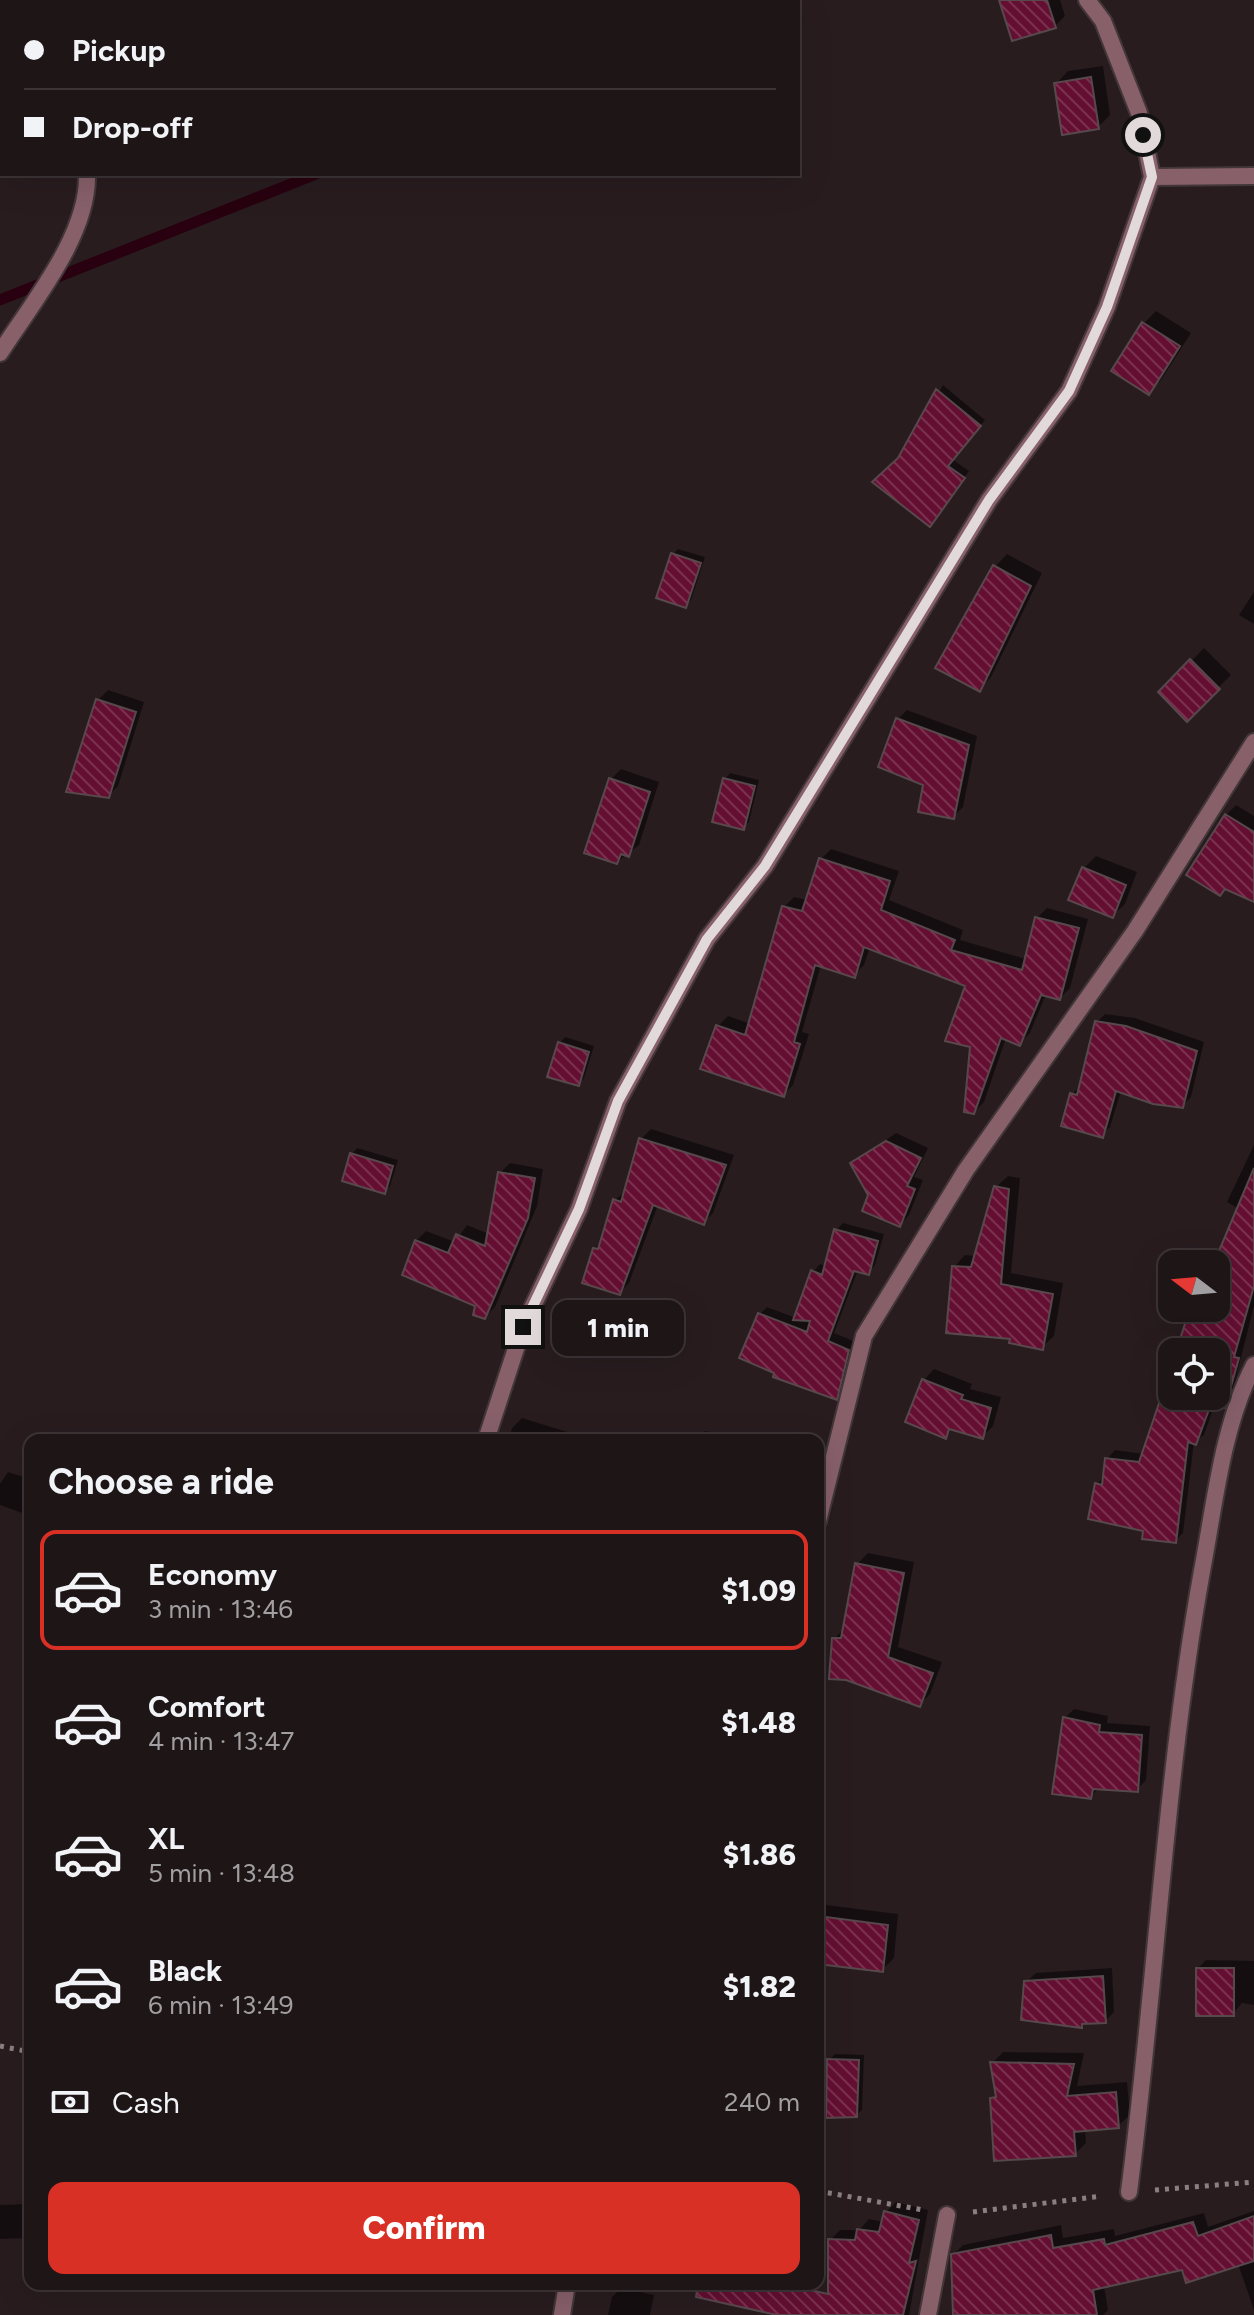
<!DOCTYPE html>
<html lang="en">
<head>
<meta charset="utf-8">
<style>
  body { margin:0; font-family:Figtree,sans-serif; background:#261e20; color:#f1f3f6; height:100vh; display:flex; flex-direction:column; font-size:30px; white-space:nowrap }
  * { box-sizing:border-box; margin:0 }
  p { font-size:26px; color:#a19fa1 }
  .icon { flex:none; width:44px; height:44px; fill:none; stroke:currentColor; stroke-width:2; stroke-linecap:round; stroke-linejoin:round }
  .map { position:relative; flex:1; overflow:hidden }
  .details { position:absolute; left:24px; top:1434px; width:800px; height:856px; display:flex; flex-direction:column; background:#1e1517; border-radius:16px; box-shadow:0 8px 32px #0002,0 0 0 2px #3c3436 }
  .details>* { flex:none }
  .hud { position:absolute; left:0px; top:0px; width:800px; height:176px; box-shadow:0 8px 32px #0002,0 0 0 2px #3c3436; display:grid; align-content:center; height:176px; padding:0 24px; background:#1e1517 }
  .needle { width:52px; rotate:286deg }
  .tools { position:absolute; left:1158px; top:1250px; display:grid; gap:16px }
  .tools a { display:grid; place-items:center; width:72px; height:72px; border-radius:16px; background:#1e1517; box-shadow:0 8px 32px #0002,0 0 0 2px #3c3436; font-size:40px }
  .end { position:absolute; width:36px; height:36px; margin:-18px; border:10px solid #e2d9db; background:#111; box-shadow:0 0 0 4px #111 }
  .from { border-radius:50% }
  .bubble { position:absolute; height:56px; border-radius:16px; background:#1e1517; box-shadow:0 8px 32px #0002,0 0 0 2px #3c3436; font-size:26px; font-weight:800; line-height:56px; text-align:center }
  .hud b { display:flex; align-items:center; gap:28px; height:76px; font-size:30px }
  .hud b+b { border-top:2px solid #3c3436 }
  .hud i { width:20px; height:20px; background:#f1f3f6 }
  ul { padding:0; list-style:none }
  li { display:flex; align-items:center; gap:24px; height:120px; margin:0 16px 12px; padding:0 8px; border:4px solid transparent; border-radius:16px }
  li div { flex:1 }
  li b { display:block; font-size:30px }
  li em { font-style:normal; font-weight:800 }
  li.active { border-color:#d93025 }
  li>.icon { width:72px; height:72px; stroke-width:1.5 }
  h2 { padding:0 24px; font-size:36px; line-height:96px }
  .pay { display:flex; align-items:center; gap:20px; height:88px; padding:0 24px; font-size:30px }
  .pay p { margin-inline-start:auto }
  .cta { display:flex; gap:16px; margin-top:auto; padding:16px 24px }
  .cta a { flex:1; height:92px; border-radius:16px; background:#d93025; color:#fff; font-size:32px; font-weight:800; line-height:92px; text-align:center }
  .map>svg:first-child { display:block }
  .shadow { fill:#0007 }
  .lines { fill:none; stroke-linecap:round; stroke-linejoin:round }
  .stream { stroke:#28000f; stroke-width:11 }
  .building { fill:url(#building-back-hatch); stroke:#57484c; stroke-width:2 }
  .minor-casing { stroke:#423639; stroke-width:20 }
  .path { stroke:#8a8082; stroke-width:5; stroke-dasharray:4 6; stroke-linecap:butt }
  .minor { stroke:#87606a; stroke-width:16 }
  .route { stroke:#e2d9db; stroke-width:10 }
</style>
</head>
<body>
<div class="map">
<svg width="1254" height="2315" viewBox="0 0 1254 2315">
  <defs>
    <pattern id="building-back-hatch" width="6" height="6" patternUnits="userSpaceOnUse" patternTransform="scale(2)"><rect width="6" height="6" fill="#640f32"/><path d="M-1 5l2 2M0 0l6 6M5-1l2 2" fill="none" stroke="#7a314f"/></pattern>
  </defs>
  <rect width="100%" height="100%" fill="#281c1f"/>
  <!-- shadow -->
  <path class="shadow" d="M127,0h72l-2,2z
    M1001,0h59l5,16 -10,10z
    M1103,66l7,49 -12,12 -42,-43 12,-13z
    M1156,311l35,22 -30,47 -12,12 -35,-21 30,-48z
    M943,385l42,35 -33,39 17,12 -33,48 -35,-61z
    M678,549l27,8 -14,43 -6,6 -12,-52z
    M1007,554l35,19 -51,104 -12,13 16,-123z
    M1254,592v32l-15,-9z
    M1204,648l27,27 -44,44 -26,-27z
    M108,690l36,12 -26,84 -10,10 -10,-96z
    M907,710l70,26 -14,71 -10,10 -28,-34 -27,-64z
    M621,769l38,13 -20,63 -22,17 -6,-83z
    M730,773l29,7 -10,42 -6,5 -18,-48z
    M1236,805l18,11v83l-28,-12v-72z
    M831,849l68,22 -10,29 74,30 -3,10 66,19 11,-41 10,-10 41,11 -18,69 -10,10 -14,-4 -16,39 -10,10 -14,-5 -22,64 -10,10 -6,-127 -98,-38 -6,18 -10,10 -33,-10 -19,67 7,2 -16,51 -10,10 -65,-69 10,-10 23,8 33,-117 10,-10 13,3 14,-41z
    M1096,856l41,16 -12,32 -13,12 -28,-48z
    M1105,1014l30,4 69,24 -13,55 -9,9 -61,-15 -11,36 -8,8 -30,-41 9,-8 16,-64z
    M565,1037l29,9 -10,32 -6,6 -18,-41z
    M651,1129l83,26 -21,58 -9,9 -46,-17 -29,78 -9,9 -26,-43 9,-9 12,-40 11,-9 15,-52z
    M896,1133l32,15 -14,29 9,3 -14,35 -9,10 -30,-30 -18,-31z
    M1254,1145v161l-23,91 -8,8 -8,-2 -11,32 -10,7 -11,91 -8,8 -29,-12 -49,-45 8,-8 2,-17 8,-9 29,4 28,-86v28h44v-44h-39l15,-44h24l-1,-44 24,-55 -12,-7z
    M357,1148l41,12 -8,26 -6,6 -32,-38z
    M510,1163l33,6 -6,37 -42,101 -10,10 -69,-76 10,-10 29,11 12,-17 22,9 11,-61z
    M1008,1176l12,2 -9,95 52,10 -9,53 -12,11 -29,-10 -59,-70 11,-12 11,1 20,-69z
    M843,1223l41,11 -9,31 -7,8 -10,-3 -24,63 22,9 -12,49 -8,7 -76,-84 7,-7 29,11 17,-46 7,-8 6,2 10,-36z
    M934,1369l38,15 -2,5 31,8 -8,29 -10,10 -30,-8 -8,8 -21,-56z
    M522,1418l52,16 -2,6h-63l3,-12z
    M705,1431l41,9h-47z
    M8,1472l22,7v20l-8,14 -22,-8v-21z
    M868,1553l46,9 -16,85 44,15 -12,32 -10,10 -74,-26 -12,-39 11,-11 12,-64z
    M1074,1709l34,7 -1,7 43,3 -4,54 -9,10 -38,-2 -9,9 -25,-79z
    M826,1905l72,9 -4,44 -12,12 -64,-8v-50z
    M1206,1960l48,1v44l-12,-2 -9,11 -35,-46z
    M1112,1968l2,44 -9,9 -24,5 -55,-44 10,-9z
    M1003,2052l81,1 -7,33 50,-4 3,33 -12,11 -33,3 1,14 -11,11 -83,-55 6,-6 -6,-30z
    M835,2054l29,1 -2,55 -6,5 -33,1 -5,37v-68h11v-25z
    M896,2202l32,8 -19,105h-73l-6,-75 10,-10h19l10,-11 15,3 2,-10z
    M29,2204l1,29 -5,5 -25,1v-34z
    M1254,2211v99l-16,-46 -55,4 -79,18 4,24 -5,5h-147l-3,-60 10,-10 98,-20 2,13 51,-9 1,7 89,-23 4,14z
    M621,2288l33,7 -4,20h-42l4,-18z"/>
  <g class="lines">
    <!-- stream -->
    <path class="stream" d="M0,300l316,-126"/>
  </g>
  <!-- building -->
  <path class="building" d="M999,0h48l9,28 -44,13z
    M1091,77l8,52 -37,6 -8,-52z
    M1142,322l38,24 -31,49 -38,-24z
    M936,389l45,37 -33,40 17,12 -35,49 -58,-45 26,-24z
    M671,553l30,10 -15,45 -30,-10z
    M993,565l38,21 -51,106 -45,-24z
    M1190,659l30,30 -33,33 -29,-30z
    M96,699l40,13 -27,86 -43,-6z
    M896,718l73,27 -15,74 -36,-7 5,-27 -45,-18z
    M609,778l41,14 -21,65 -8,-3 -4,10 -33,-11z
    M723,778l32,8 -11,44 -32,-8z
    M1225,814l29,18v70l-29,-13 -5,7 -34,-21z
    M819,858l71,23 -9,29 74,30 -4,10 71,20 13,-53 44,11 -19,72 -19,-5 -21,51 -19,-8 -27,76 -10,-2 6,-65 -25,-6 20,-55 -101,-39 -9,31 -40,-13 -21,77 6,2 -16,53 -84,-28 16,-44 29,10 37,-129 20,5z
    M1082,867l44,18 -13,33 -45,-18z
    M1095,1021l31,5 71,25 -14,57 -30,-4 -37,-13 -13,47 -42,-12 9,-33 7,2z
    M558,1042l31,10 -10,34 -32,-9z
    M639,1138l87,27 -22,60 -51,-20 -33,90 -38,-12 11,-35 5,1 15,-50 8,3z
    M886,1141l35,17 -14,28 8,3 -15,38 -38,-16 6,-16 -18,-32z
    M350,1153l43,13 -8,28 -43,-13z
    M1254,1168v118l-20,71 5,1 -14,50 -14,-4 -15,41 -8,-3 -12,101 -34,-4 1,-8 -55,-12 7,-36 7,2 3,-27 34,4 33,-97v31h44v-44h-40l14,-44h26v-50z
    M498,1172l37,6 -7,40 -43,101 -12,-4 2,-9 -73,-31 13,-35 33,13 8,-19 29,12z
    M994,1186l15,3 -8,95 52,10 -10,56 -34,-7 1,-4 -64,-6 6,-67 19,1z
    M834,1229l44,12 -9,34 -15,-4 -26,70 21,9 -12,50 -64,-23 1,-4 -35,-15 19,-45 49,19 3,-11 -17,-1 18,-50 11,5z
    M922,1379l41,16 -2,4 30,9 -8,31 -34,-10 -3,10 -41,-17z
    M855,1563l49,10 -16,84 45,16 -13,34 -74,-27 -17,-1 3,-41h9z
    M1063,1717l37,8 -1,7 43,3 -4,57 -45,-3 -2,10 -39,-5z
    M818,1916l70,9 -5,47 -65,-8z
    M1196,1968h38v48h-38z
    M1103,1976l3,47 -24,1v4l-61,-8 3,-39z
    M827,2059l32,1 -2,57 -31,1z
    M990,2062l84,2 -7,32 49,-4 3,36 -45,4 2,24 -82,5 -4,-63 6,-1z
    M884,2211l35,9 -10,43 7,-2 -13,54h-126l-81,-18 2,-13h84l46,10v-55l27,1 2,-11 22,3z
    M1254,2216v45l-68,22 -4,-13 -89,20 4,25h-144l-2,-61 100,-19 2,13 51,-9 1,6 88,-23 5,14z"/>
  <g class="lines">
    <defs>
      <path id="minor" d="M0,13l2,2
        M1152,177l102,-1
        M0,353c32,-50 89,-118 87,-179
        M486,1440l37,-113 56,-118 39,-108 89,-162 58,-73 224,-366 80,-109 38,-84 45,-130 -13,-64 -36,-92 -16,-21
        M818,1521l46,-185 102,-166 169,-239 119,-189
        M1129,2192c27,-207 36,-416 73,-621 13,-68 20,-144 52,-206
        M562,2315l5,-31
        M928,2315l19,-100"/>
    </defs>
    <!-- minor casing -->
    <use href="#minor" class="minor-casing"/>
    <!-- path -->
    <path class="path" d="M0,2046l30,6
      M1155,2190l99,-8
      M818,2191l105,19
      M973,2212l129,-16"/>
    <!-- minor -->
    <use href="#minor" class="minor"/>
  </g>
  <g class="lines">
    <!-- route -->
    <path class="route" d="M523,1327l56,-118 39,-108 89,-162 58,-73 224,-366 80,-109 38,-84 45,-130 -9,-42"/>
  </g>
</svg>
<div class="tools">
<a><svg class="needle" viewBox="-14 -14 28 28"><path d="M0-13l5 13h-10z" fill="#e53935"/><path d="M0 13l5-13h-10z" fill="#a19fa1"/></svg></a>
<a><svg class="icon" aria-label="locate" viewBox="0 0 24 24"><circle cx="12" cy="12" r="6"/><path d="M12 2v4M12 18v4M2 12h4M18 12h4"/></svg></a>
</div>
<i class="end from" style="left:1143px;top:135px"></i>
<i class="end" style="left:523px;top:1327px"></i>
<div class="bubble" style="left:552px;top:1300px;width:132px">1 min</div>
<div class="hud">
<b><i class="from"></i>Pickup</b>
<b><i></i>Drop-off</b>
</div>
<section class="details">
<h2>Choose a ride</h2>
<ul>
<li class="active"><svg class="icon" aria-label="car" viewBox="0 0 24 24"><path d="M5 17H2v-5l4-1 3-4h7l3 4 3 1v5h-3M9 17h6M6 11h13"/><circle cx="7" cy="17" r="2"/><circle cx="17" cy="17" r="2"/></svg><div><b>Economy</b><p>3 min · 13:46</p></div><em>$1.09</em></li>
<li><svg class="icon" aria-label="car" viewBox="0 0 24 24"><path d="M5 17H2v-5l4-1 3-4h7l3 4 3 1v5h-3M9 17h6M6 11h13"/><circle cx="7" cy="17" r="2"/><circle cx="17" cy="17" r="2"/></svg><div><b>Comfort</b><p>4 min · 13:47</p></div><em>$1.48</em></li>
<li><svg class="icon" aria-label="car" viewBox="0 0 24 24"><path d="M5 17H2v-5l4-1 3-4h7l3 4 3 1v5h-3M9 17h6M6 11h13"/><circle cx="7" cy="17" r="2"/><circle cx="17" cy="17" r="2"/></svg><div><b>XL</b><p>5 min · 13:48</p></div><em>$1.86</em></li>
<li><svg class="icon" aria-label="car" viewBox="0 0 24 24"><path d="M5 17H2v-5l4-1 3-4h7l3 4 3 1v5h-3M9 17h6M6 11h13"/><circle cx="7" cy="17" r="2"/><circle cx="17" cy="17" r="2"/></svg><div><b>Black</b><p>6 min · 13:49</p></div><em>$1.82</em></li>
</ul>
<div class="pay"><svg class="icon" aria-label="cash" viewBox="0 0 24 24"><path d="M3 7h18v10H3z"/><circle cx="12" cy="12" r="2"/></svg>Cash<p>240 m</p></div>
<div class="cta"><a>Confirm</a></div>
</section>
</div>
</body>
</html>
